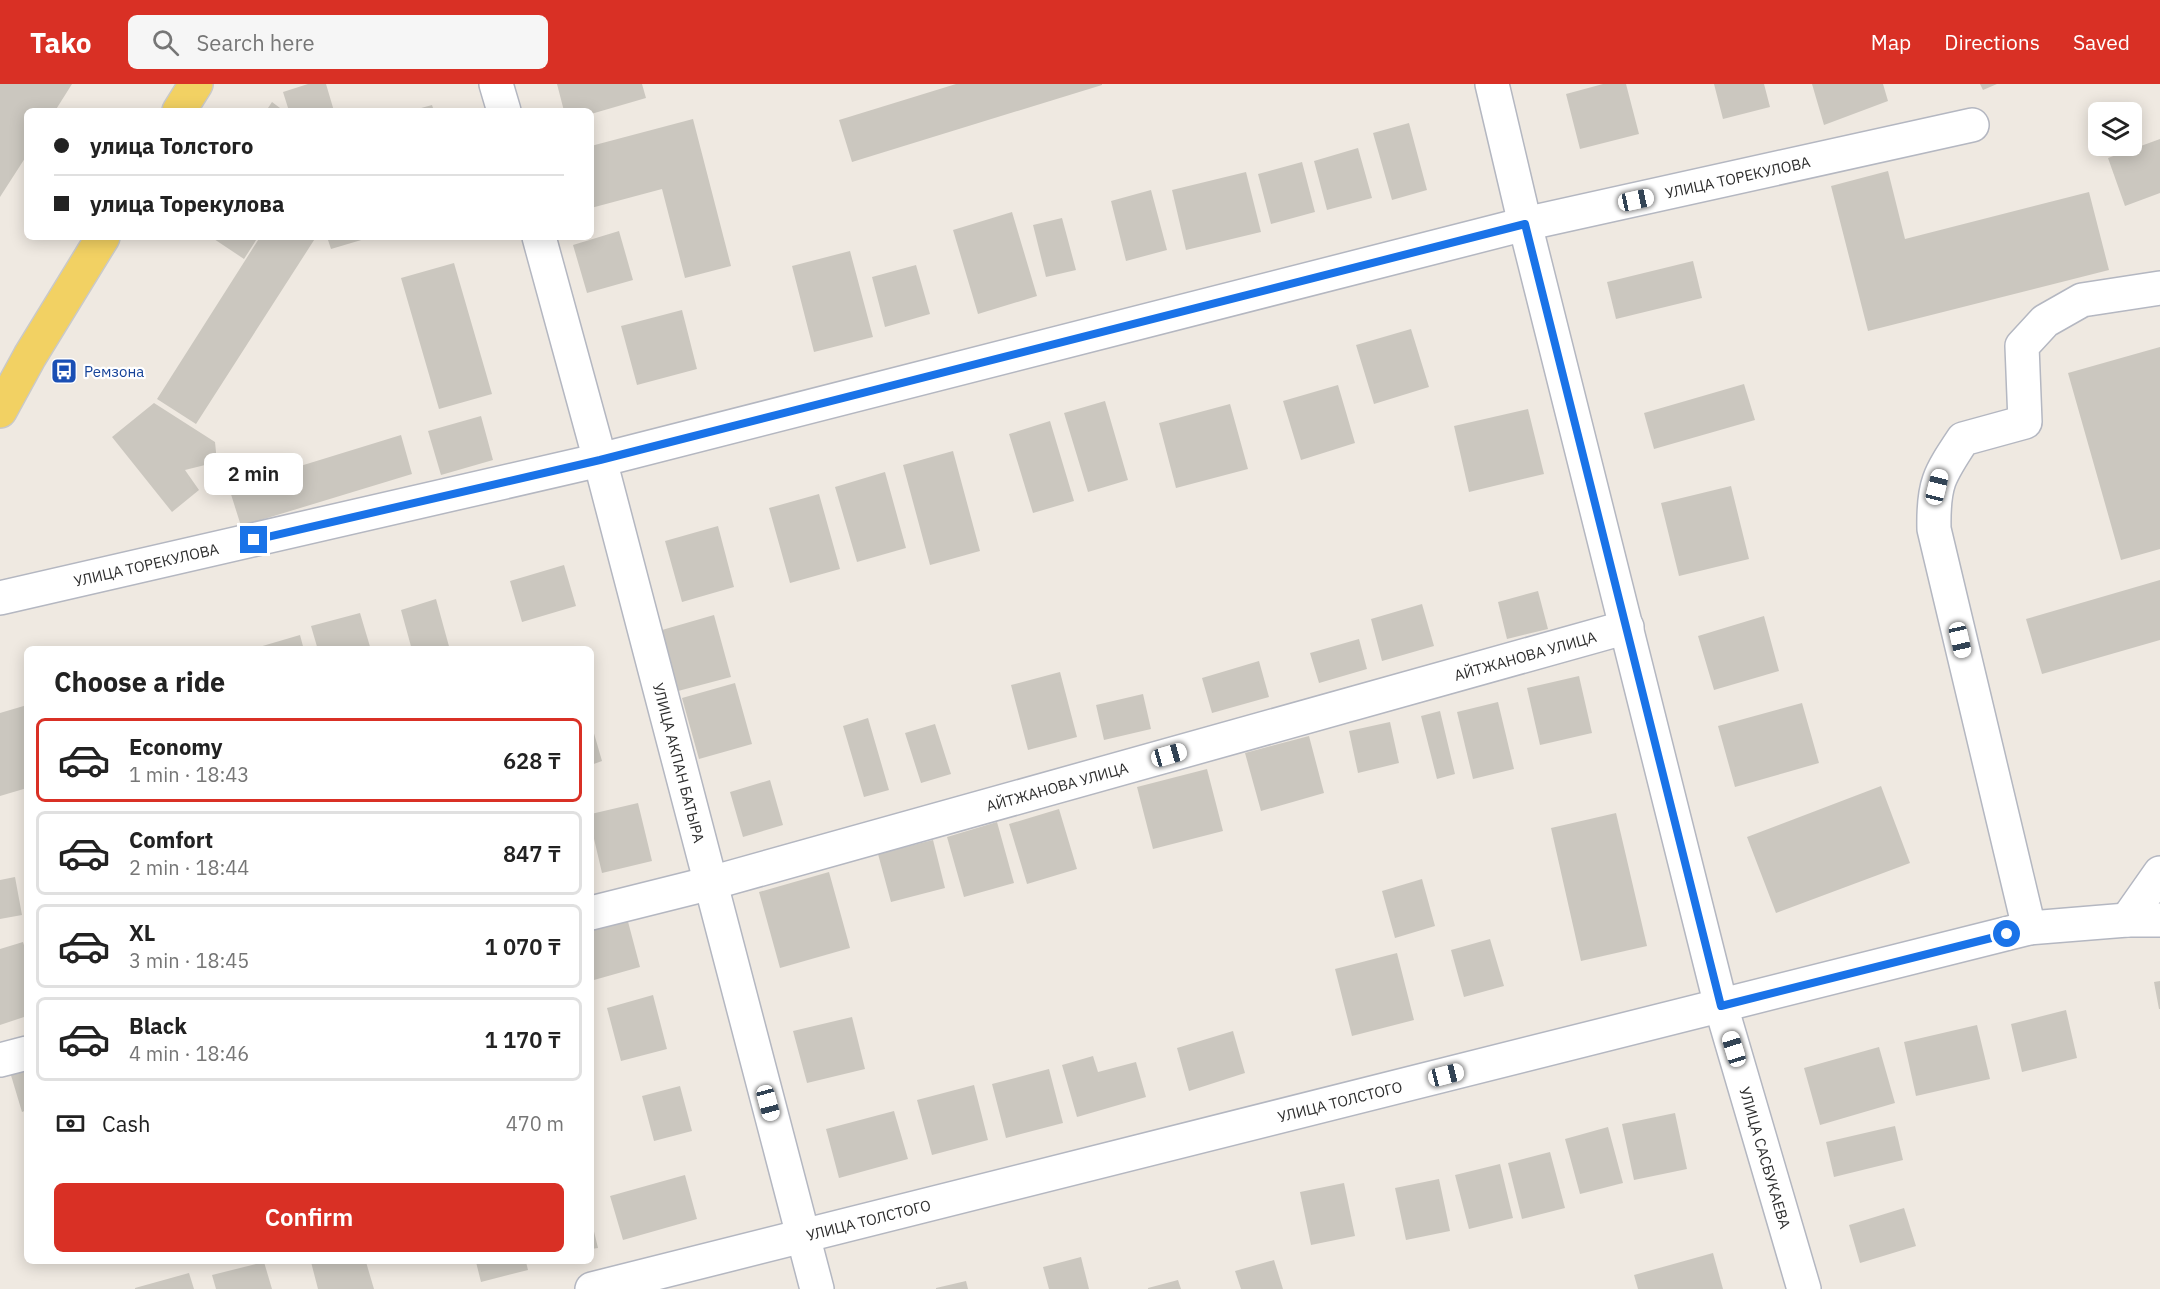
<!DOCTYPE html>
<html lang="en">
<head>
<meta charset="utf-8">
<style>
  body { margin:0; font-family:"IBM Plex Sans",sans-serif; background:#f6f6f6; color:#222; height:100vh; display:flex; flex-direction:column; font-size:22px; white-space:nowrap }
  * { box-sizing:border-box; margin:0 }
  p { font-size:20px; color:#767676 }
  .icon { flex:none; width:33px; height:33px; fill:none; stroke:currentColor; stroke-width:2; stroke-linecap:round; stroke-linejoin:round }
  .map { position:relative; flex:1; overflow:hidden }
  .panel { position:absolute; left:24px; top:562px; width:570px; height:618px; display:flex; flex-direction:column; background:#fff; border-radius:9px; box-shadow:0 3px 15px #0003 }
  .panel>* { flex:none }
  .banner { position:absolute; left:24px; top:24px; width:570px; height:132px; border-radius:9px; box-shadow:0 3px 15px #0003; display:grid; align-content:center; height:132px; padding:0 30px; background:#fff }
  .fabs { position:absolute; left:2088px; top:18px; display:grid; gap:12px }
  .fabs a { display:grid; place-items:center; width:54px; height:54px; border-radius:9px; background:#fff; box-shadow:0 3px 15px #0003; font-size:30px }
  .end { position:absolute; width:27px; height:27px; margin:-14px; border:8px solid #1a73e8; background:#fff; box-shadow:0 0 0 3px #fff }
  .from { border-radius:50% }
  .bubble { position:absolute; height:42px; border-radius:9px; background:#fff; box-shadow:0 3px 15px #0003; font-size:20px; font-weight:600; line-height:42px; text-align:center }
  .car { position:absolute; width:18px; height:36px; margin:-18px -9px; border-radius:8px; box-shadow:0 0 4px 2px #0007; background:linear-gradient(#fff 24%,#345 0 40%,#fff 0 76%,#345 0 86%,#fff 0) }
  .banner b { display:flex; align-items:center; gap:21px; height:57px; font-size:22px }
  .banner b+b { border-top:2px solid #e0e0e0 }
  .banner i { width:15px; height:15px; background:#222 }
  ul { padding:0; list-style:none }
  li { display:flex; align-items:center; gap:18px; height:84px; margin:0 12px 9px; padding:0 18px; border:3px solid #e0e0e0; border-radius:9px }
  li div { flex:1 }
  li b { display:block; font-size:22px }
  li em { font-style:normal; font-weight:600 }
  li.on { border-color:#d93025 }
  li>.icon { width:54px; height:54px; stroke-width:1.5 }
  h2 { padding:0 30px; font-size:27px; line-height:72px }
  .pay { display:flex; align-items:center; gap:15px; height:66px; padding:0 30px; font-size:22px }
  .pay p { margin-inline-start:auto }
  .button { display:flex; gap:12px; margin-top:auto; padding:12px 30px }
  .button a { flex:1; height:69px; border-radius:9px; background:#d93025; color:#fff; font-size:24px; font-weight:600; line-height:69px; text-align:center }
  header { display:flex; align-items:center; gap:36px; box-sizing:border-box; height:84px; padding:0 30px; background:#d93025; color:#fff }
  header strong { font-size:28px }
  nav { display:flex; gap:33px; margin-inline-start:auto; font-size:21px }
  .search { width:420px; height:54px; background:#f6f6f6; display:flex; align-items:center; gap:15px; box-sizing:border-box; padding:0 21px; border-radius:9px; color:#767676; font-size:22px }
  .map>svg:first-child { display:block }
  .building { fill:#cbc7bf }
  .lines { fill:none; stroke-linecap:round; stroke-linejoin:round }
  .minor-casing { stroke:#b4b7c1; stroke-width:36 }
  .major-casing { stroke:#c9c9c9; stroke-width:36 }
  .minor { stroke:#fff; stroke-width:33 }
  .major { stroke:#f2d163; stroke-width:33 }
  .route { stroke:#1a73e8; stroke-width:8 }
  .labels { text-anchor:middle; dominant-baseline:central; stroke-width:4.5; stroke-linejoin:round; paint-order:stroke }
  .street-label { font-size:15px; fill:#2e2e2e; stroke:#fff }
  .transit-label { font-size:15px; fill:#164399; stroke:#fff; text-anchor:start }
</style>
</head>
<body>
<header>
<strong>Tako</strong>
<div class="search"><svg class="icon" aria-label="search" viewBox="0 0 24 24"><circle cx="10" cy="10" r="6"/><path d="M15 15l6 6"/></svg>Search here</div>
<nav><a>Map</a><a>Directions</a><a>Saved</a></nav>
</header>
<div class="map">
<svg width="2160" height="1205" viewBox="0 0 2160 1205">
  <rect width="100%" height="100%" fill="#efe9e1"/>
  <!-- building -->
  <path class="building" d="M0,0h72l-17,27h-28v44l-27,42z
    M308,0h18l8,27h-45l-6,-19z
    M557,0h85l4,14 -55,16v-3h-27z
    M956,0h146v1l-250,77 -13,-42z
    M1603,0h23l13,50 -59,15 -14,-55z
    M1714,0h50l6,23 -47,12z
    M1812,0h71l5,17 -64,24z
    M1980,0h17l-14,6z
    M272,18l12,9h-18z
    M432,21l2,6h-20v-1z
    M693,35l38,147 -46,12 -23,-89 -71,19v-62z
    M1409,39l18,67 -35,10 -19,-67z
    M2160,55v54l-35,13 -17,-48z
    M1358,64l14,50 -45,12 -13,-49z
    M1302,78l13,50 -44,12 -13,-50z
    M1888,87l17,68 184,-47 20,78 -241,61 -37,-145z
    M1246,88l15,60 -75,18 -14,-60z
    M1151,106l16,60 -41,11 -15,-60z
    M1012,128l25,84 -59,18 -25,-84z
    M1062,134l14,52 -30,7 -13,-52z
    M619,147l14,49 -46,13 -14,-48z
    M211,153h47l-14,22z
    M260,153h56l-120,187 -39,-25z
    M327,153h41v1l-37,11z
    M850,167l23,86 -59,15 -22,-86z
    M1693,177l9,37 -86,21 -9,-37z
    M454,179l38,131 -53,15 -38,-131z
    M916,181l14,49 -45,13 -13,-50z
    M682,226l15,59 -60,16 -16,-59z
    M1411,245l18,58 -55,17 -18,-59z
    M2160,263v202l-39,11 -53,-187z
    M1744,300l11,36 -101,29 -10,-36z
    M1338,301l17,58 -54,17 -18,-59z
    M1105,317l23,79 -40,12 -24,-79z
    M154,319l61,39 2,20 -32,8 14,20 -27,22 -60,-75z
    M1230,320l18,65 -72,19 -17,-65z
    M1528,325l16,65 -75,18 -15,-66z
    M481,332l12,44 -52,15 -13,-44z
    M1050,337l24,80 -41,12 -24,-79z
    M401,351l11,39 -171,52 -12,-38z
    M953,367l27,100 -50,14 -27,-100z
    M885,388l21,76 -49,14 -22,-75z
    M1731,402l18,73 -70,17 -18,-73z
    M819,410l21,75 -50,14 -21,-75z
    M718,442l16,61 -52,15 -17,-61z
    M564,481l12,41 -54,16 -12,-41z
    M2160,496v60l-118,34 -16,-55z
    M1538,507l10,38 -41,10 -9,-37z
    M436,515l14,51h-38l-11,-40z
    M1422,520l12,42 -52,15 -11,-42z
    M360,529l11,37h-53l-7,-24z
    M714,531l17,62 -53,14 -16,-61z
    M1764,532l15,55 -65,19 -16,-54z
    M300,551l4,15h-52v-1z
    M1359,555l8,30 -48,14 -9,-30z
    M1259,577l10,36 -57,16 -10,-35z
    M1060,588l17,65 -49,13 -17,-65z
    M1579,592l13,57 -52,12 -13,-57z
    M735,599l17,61 -53,15 -17,-61z
    M1143,610l8,35 -47,11 -8,-35z
    M1498,618l16,67 -41,10 -16,-67z
    M1802,619l17,60 -84,24 -17,-61z
    M27,621v83l-27,8v-83z
    M1440,627l15,63 -18,5 -16,-63z
    M868,634l21,72 -25,7 -21,-71z
    M1390,638l9,41 -41,10 -9,-42z
    M591,639l11,38 -11,4z
    M935,640l16,50 -30,9 -16,-50z
    M1309,652l15,57 -63,18 -16,-58z
    M1207,685l16,62 -70,18 -16,-62z
    M770,696l13,45 -40,12 -13,-45z
    M1881,702l29,77 -134,50 -29,-76z
    M638,719l14,58 -50,12 -11,-47v-12z
    M1059,725l18,60 -50,15 -18,-60z
    M1616,729l31,133 -66,15 -30,-133z
    M997,738l17,61 -50,14 -17,-60z
    M933,756l12,48 -54,14 -13,-48z
    M829,788l21,76 -70,20 -21,-76z
    M15,793l7,38 -22,4v-39z
    M1422,795l13,47 -40,12 -13,-47z
    M626,830l14,53 -46,13 -3,-11v-45z
    M1490,855l14,47 -40,11 -13,-47z
    M23,858l4,13v61l-27,9v-76z
    M1397,869l17,67 -62,16 -17,-67z
    M2160,897v28h-1l-5,-27z
    M653,911l14,54 -46,12 -14,-53z
    M2066,926l11,48 -55,14 -11,-48z
    M852,933l13,52 -58,14 -14,-52z
    M1977,941l13,54 -74,17 -12,-54z
    M1233,947l12,42 -56,18 -12,-43z
    M1879,963l16,56 -75,22 -16,-57z
    M1093,972l5,16 38,-10 10,35 -69,20 -15,-52z
    M27,983v43l-5,2 -12,-40z
    M1049,985l14,54 -57,15 -14,-54z
    M974,1001l14,55 -56,15 -15,-55z
    M680,1002l12,45 -38,10 -12,-45z
    M894,1027l14,48 -69,19 -13,-49z
    M1675,1029l12,56 -53,11 -12,-56z
    M1895,1042l8,34 -69,17 -8,-35z
    M1608,1043l15,56 -43,11 -15,-55z
    M1550,1068l15,56 -43,11 -14,-56z
    M1500,1080l13,54 -44,11 -14,-54z
    M685,1091l12,44 -74,21 -13,-44z
    M1439,1095l11,52 -44,9 -11,-52z
    M1344,1099l11,53 -44,9 -11,-53z
    M1904,1124l12,38 -56,17 -11,-38z
    M591,1135l7,29 -7,1z
    M1713,1169l10,36h-85l-4,-14z
    M1081,1173l8,32h-40l-6,-22z
    M1274,1176l9,29h-42l-6,-18z
    M264,1178l8,27h-56l-4,-14z
    M311,1178h55l8,27h-56z
    M476,1178h50l2,8 -47,12z
    M189,1189l5,16h-59v-1z
    M1178,1196l3,9h-33v-1z
    M966,1197l2,8h-32v-1z"/>
  <g class="lines">
    <defs>
      <g id="minor">
        <path d="M496,0l8,27"/>
        <path id="s1" d="M1492,0l33,140 196,782 83,283"/>
        <path id="s2" d="M539,153l61,223 217,829"/>
        <path id="s3" d="M0,514l600,-138 925,-236 447,-99"/>
        <path id="s4" d="M591,829l120,-30 916,-256"/>
        <path d="M2127,836l33,-47"/>
        <path d="M2029,844l-95,-399c-1,-45 5,-54 29,-90l62,-17 -3,-76 23,-25 37,-21 78,-12"/>
        <path d="M0,976l27,-7"/>
        <path id="s5" d="M592,1205l1437,-361 98,-8h33"/>
      </g>
      <path id="major" d="M179,27l17,-27
        M0,327l30,-55 73,-119"/>
    </defs>
    <!-- minor casing -->
    <use href="#minor" class="minor-casing"/>
    <!-- major casing -->
    <use href="#major" class="major-casing"/>
    <!-- minor -->
    <use href="#minor" class="minor"/>
    <!-- major -->
    <use href="#major" class="major"/>
  </g>
  <g class="lines">
    <!-- route -->
    <path class="route" d="M254,456l346,-80 925,-236 196,782 286,-72"/>
  </g>
  <!-- icons -->
  <defs>
    <symbol id="bus-square" viewBox="-11 -11 22 22"><rect x="-9" y="-9" width="18" height="18" rx="4" fill="#1a4fb4" stroke="#fff"/><path d="M-5-6H5V4H4V6H2V4H-2V6H-4V4H-5ZM-3.5-4V0h7V-4ZM-3.5 1.2v1.5H-2V1.2ZM2 1.2v1.5H3.5V1.2Z" fill="#fff"/></symbol>
  </defs>
  <g fill-rule="evenodd">
    <use href="#bus-square" x="49" y="272" width="30" height="30"/>
  </g>
  <g class="labels">
    <!-- street labels -->
    <g class="street-label">
      <text stroke="none"><textPath href="#s3" startOffset="1788">УЛИЦА ТОРЕКУЛОВА</textPath></text>
      <text stroke="none"><textPath href="#s3" startOffset="150">УЛИЦА ТОРЕКУЛОВА</textPath></text>
      <text stroke="none"><textPath href="#s4" startOffset="969">АЙТЖАНОВА УЛИЦА</textPath></text>
      <text stroke="none"><textPath href="#s2" startOffset="544">УЛИЦА АКПАН БАТЫРА</textPath></text>
      <text stroke="none"><textPath href="#s4" startOffset="483">АЙТЖАНОВА УЛИЦА</textPath></text>
      <text stroke="none"><textPath href="#s5" startOffset="771">УЛИЦА ТОЛСТОГО</textPath></text>
      <text stroke="none"><textPath href="#s1" startOffset="1108">УЛИЦА САСБУКАЕВА</textPath></text>
      <text stroke="none"><textPath href="#s5" startOffset="285">УЛИЦА ТОЛСТОГО</textPath></text>
    </g>
    <!-- transit labels -->
    <g class="transit-label">
      <text x="84" y="287">Ремзона</text>
    </g>
  </g>
</svg>
<div class="fabs">
<a><svg class="icon" aria-label="layers" viewBox="0 0 24 24"><path d="M12 4l9 5-9 5-9-5zM3 14l9 5 9-5"/></svg></a>
</div>
<i class="end from" style="left:2007px;top:850px"></i>
<i class="end" style="left:254px;top:456px"></i>
<div class="bubble" style="left:204px;top:369px;width:99px">2 min</div>
<i class="car" style="left:1636px;top:116px;rotate:78deg"></i>
<i class="car" style="left:1937px;top:403px;rotate:14deg"></i>
<i class="car" style="left:1960px;top:556px;rotate:167deg"></i>
<i class="car" style="left:1169px;top:671px;rotate:74deg"></i>
<i class="car" style="left:1734px;top:965px;rotate:343deg"></i>
<i class="car" style="left:1446px;top:991px;rotate:76deg"></i>
<i class="car" style="left:768px;top:1019px;rotate:165deg"></i>
<div class="banner">
<b><i class="from"></i>улица Толстого</b>
<b><i></i>улица Торекулова</b>
</div>
<section class="panel">
<h2>Choose a ride</h2>
<ul>
<li class="on"><svg class="icon" aria-label="car" viewBox="0 0 24 24"><path d="M5 17H2v-5l4-1 3-4h7l3 4 3 1v5h-3M9 17h6M6 11h13"/><circle cx="7" cy="17" r="2"/><circle cx="17" cy="17" r="2"/></svg><div><b>Economy</b><p>1 min · 18:43</p></div><em>628 ₸</em></li>
<li><svg class="icon" aria-label="car" viewBox="0 0 24 24"><path d="M5 17H2v-5l4-1 3-4h7l3 4 3 1v5h-3M9 17h6M6 11h13"/><circle cx="7" cy="17" r="2"/><circle cx="17" cy="17" r="2"/></svg><div><b>Comfort</b><p>2 min · 18:44</p></div><em>847 ₸</em></li>
<li><svg class="icon" aria-label="car" viewBox="0 0 24 24"><path d="M5 17H2v-5l4-1 3-4h7l3 4 3 1v5h-3M9 17h6M6 11h13"/><circle cx="7" cy="17" r="2"/><circle cx="17" cy="17" r="2"/></svg><div><b>XL</b><p>3 min · 18:45</p></div><em>1 070 ₸</em></li>
<li><svg class="icon" aria-label="car" viewBox="0 0 24 24"><path d="M5 17H2v-5l4-1 3-4h7l3 4 3 1v5h-3M9 17h6M6 11h13"/><circle cx="7" cy="17" r="2"/><circle cx="17" cy="17" r="2"/></svg><div><b>Black</b><p>4 min · 18:46</p></div><em>1 170 ₸</em></li>
</ul>
<div class="pay"><svg class="icon" aria-label="cash" viewBox="0 0 24 24"><path d="M3 7h18v10H3z"/><circle cx="12" cy="12" r="2"/></svg>Cash<p>470 m</p></div>
<div class="button"><a>Confirm</a></div>
</section>
</div>
</body>
</html>
